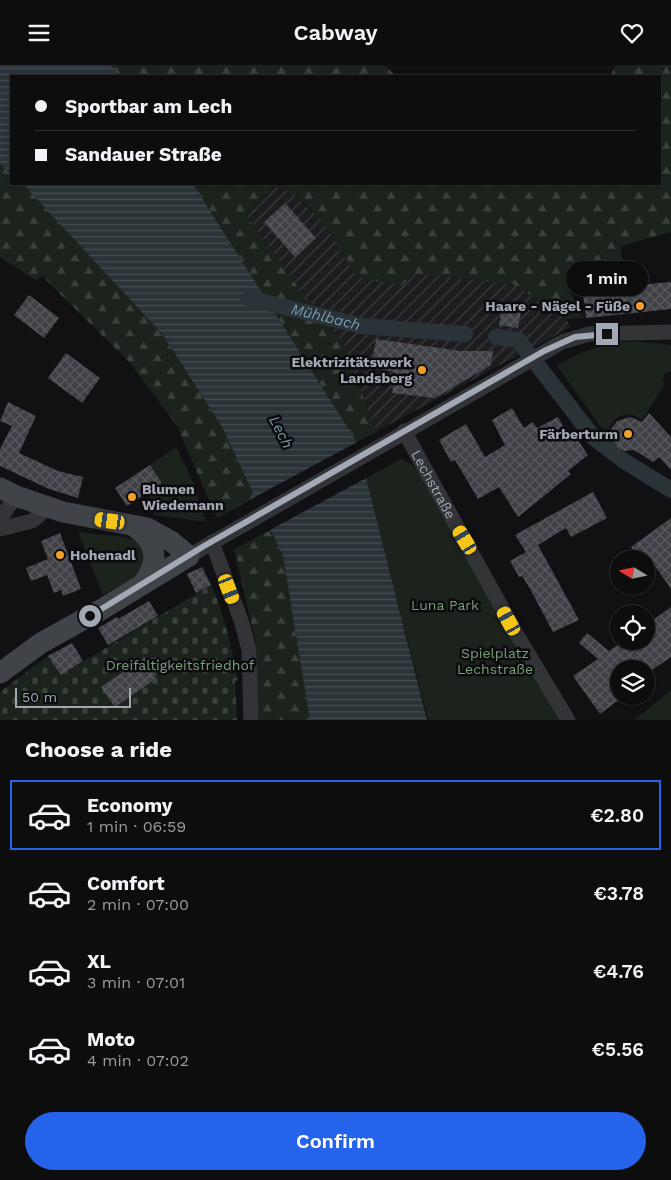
<!DOCTYPE html>
<html lang="en">
<head>
<meta charset="utf-8">
<style>
  body { margin:0; font-family:"Work Sans",sans-serif; background:#161617; color:#f1f3f6; height:100vh; display:flex; flex-direction:column; font-size:19px; white-space:nowrap }
  * { box-sizing:border-box; margin:0 }
  p { font-size:16px; color:#9a9c9e }
  .icon { flex:none; width:28px; height:28px; fill:none; stroke:currentColor; stroke-width:2; stroke-linecap:round; stroke-linejoin:round }
  .map { position:relative; height:655px; overflow:hidden }
  .panel { display:flex; flex-direction:column; background:#0d0d0e; flex:1 }
  .panel>* { flex:none }
  .hud { position:absolute; left:10px; top:10px; width:651px; height:110px; border-radius:0px; box-shadow:0 1px 4px #0004,0 0 0 1px #2d2d2e; display:grid; align-content:center; height:110px; padding:0 25px; background:#0d0d0e }
  .needle { width:32px; rotate:280deg }
  .controls { position:absolute; left:610px; top:485px; display:grid; gap:10px }
  .controls a { display:grid; place-items:center; width:45px; height:45px; border-radius:50%; background:#0d0d0e; box-shadow:0 1px 4px #0004,0 0 0 1px #2d2d2e; font-size:25px }
  .scale { position:absolute; left:15px; bottom:12px; width:116px; box-sizing:border-box; padding-left:5px; border:2px solid #a3a9b4; border-top:0; font-size:14px; line-height:18px; white-space:nowrap; color:#a3a9b4; -webkit-text-stroke:4px #0c0c0e; paint-order:stroke }
  .end { position:absolute; width:22px; height:22px; margin:-11px; border:6px solid #a3a9b4; background:#111; box-shadow:0 0 0 2px #111 }
  .from { border-radius:50% }
  .bubble { position:absolute; height:35px; border-radius:18px; background:#0d0d0e; box-shadow:0 1px 4px #0004,0 0 0 1px #2d2d2e; font-size:16px; font-weight:600; line-height:35px; text-align:center }
  .car { position:absolute; width:15px; height:30px; margin:-15px -8px; border-radius:6px; box-shadow:0 0 4px 1px #0007; background:linear-gradient(#f5c518 24%,#345 0 40%,#f5c518 0 76%,#345 0 86%,#f5c518 0) }
  .hud b { display:flex; align-items:center; gap:18px; height:48px; font-size:19px }
  .hud b+b { border-top:1px solid #2d2d2e }
  .hud i { width:12px; height:12px; background:#f1f3f6 }
  ul { padding:0; list-style:none }
  li { display:flex; align-items:center; gap:15px; height:70px; margin:0 10px 8px; padding:0 15px; border:2px solid transparent; border-radius:0px }
  li div { flex:1 }
  li b { display:block; font-size:19px }
  li em { font-style:normal; font-weight:600 }
  li.current { border-color:#2563eb }
  li>.icon { width:45px; height:45px; stroke-width:1.5 }
  h2 { padding:0 25px; font-size:22px; line-height:60px }
  .action { display:flex; gap:10px; margin-top:auto; padding:10px 25px }
  .action a { flex:1; height:58px; border-radius:30px; background:#2563eb; color:#fff; font-size:20px; font-weight:600; line-height:58px; text-align:center }
  header { display:flex; justify-content:space-between; align-items:center; height:65px; padding:0 25px; background:#0d0d0e; font-size:22px; font-weight:600 }
  .map>svg:first-child { display:block }
  .industrial { fill:url(#industrial-furrows) }
  .green { fill:#1c231c }
  .forest { fill:url(#forest-firs) }
  .cemetery { fill:url(#cemetery-stones) }
  .water { fill:url(#water-rules) }
  .pier { fill:#111113 }
  .lines { fill:none; stroke-linecap:round; stroke-linejoin:round }
  .canal { stroke:#2a3338; stroke-width:16 }
  .building { fill:url(#building-cross-hatch) }
  .street { stroke:#323438; stroke-width:15 }
  .secondary { stroke:#404348; stroke-width:21 }
  .route { stroke:#a3a9b4; stroke-width:6 }
  .poi-dot { fill:#f2a02a; stroke:#0c0c0e; stroke-width:2 }
  .labels { text-anchor:middle; dominant-baseline:central; stroke-width:5; stroke-linejoin:round; paint-order:stroke }
  .poi-label { font-size:14px; font-weight:bold; fill:#a3a9b4; stroke:#0c0c0e; text-anchor:end }
  .street-label { font-size:14px; fill:#a3a9b4; stroke:#0c0c0e }
  .park-label { font-size:14px; fill:#7a9f79; stroke:#0c0c0e }
  .water-label { font-size:15px; font-style:italic; fill:#799aaf; stroke:#0c0c0e }
</style>
</head>
<body>
<header><svg class="icon" aria-label="menu" viewBox="0 0 24 24"><path d="M4 6h16M4 12h16M4 18h16"/></svg>Cabway<svg class="icon" aria-label="heart" viewBox="0 0 24 24"><path d="M12 20l-8-8c-3-5 5-10 8-4 3-6 11-1 8 4z"/></svg></header>
<div class="map">
<svg width="671" height="655" viewBox="0 0 671 655">
  <defs>
    <pattern id="industrial-furrows" width="10" height="10" patternUnits="userSpaceOnUse" patternTransform="scale(1.25)"><rect width="10" height="10" fill="#1d1d20"/><path d="M-1 1l2-2M0 10L10 0M9 11l2-2" fill="none" stroke="#3b3b3e"/></pattern>
    <pattern id="forest-firs" width="22" height="20" patternUnits="userSpaceOnUse" patternTransform="scale(1.25)"><rect width="22" height="20" fill="#1c231c"/><path d="M5 1l3.5 6h-7zM16 11l3.5 6h-7z" fill="#3a403b"/></pattern>
    <pattern id="cemetery-stones" width="16" height="16" patternUnits="userSpaceOnUse" patternTransform="scale(1.25)"><rect width="16" height="16" fill="#1c231c"/><path d="M2 7V4a2 2 0 0 1 4 0v3zM10 15v-3a2 2 0 0 1 4 0v3z" fill="#3a403b"/></pattern>
    <pattern id="water-rules" width="6" height="5" patternUnits="userSpaceOnUse" patternTransform="scale(1.25)"><rect width="6" height="5" fill="#2a3338"/><path d="M0 2.5h6" fill="none" stroke="#464e52"/></pattern>
    <pattern id="building-cross-hatch" width="8" height="8" patternUnits="userSpaceOnUse" patternTransform="scale(1.25)"><rect width="8" height="8" fill="#404146"/><path d="M0 0l8 8M0 8l8-8" fill="none" stroke="#585a5e"/></pattern>
  </defs>
  <rect width="100%" height="100%" fill="#111113"/>
  <!-- industrial -->
  <path class="industrial" d="M274,121l15,4 35,32 33,55 55,-4 101,11 53,35 5,8 -195,105 -32,-88 -55,-68 -44,-62z"/>
  <!-- green -->
  <path class="green" d="M619,277h26l26,3v26l-7,3 -1,8 2,2 -23,36c-16,-12 -34,-2 -34,17l-51,-71c20,-13 39,-20 62,-24z
    M176,382l16,32 14,43 -52,-7 -6,-17 17,-11 -15,-22z
    M401,394l13,7 15,20 130,234h-131l-62,-242z
    M78,467l47,5 23,7 -3,28 -42,23z
    M671,625v30h-36z"/>
  <!-- forest -->
  <path class="forest" d="M111,0h273l12,11h-276z
    M616,0h55v167l-50,14 2,22 -53,18 -1,3 15,29 -18,1 -53,-35 -101,-11 -10,13 -45,-9c-21,-35 -42,-79 -83,-91l-29,28 44,62 55,68 32,88 -19,10 -164,-258h467v-108h-50z
    M0,99l11,10v10h12l7,6 133,145 59,92 34,70 -39,21 -40,-92 -46,-62 -89,-88 -5,5 -37,-24z
    M271,465l12,26 27,164h-55l-1,-22 3,-50 -23,-99z"/>
  <!-- cemetery -->
  <path class="cemetery" d="M211,520c14,30 20,62 27,95l-3,1 2,39h-237v-28l48,-36 13,19z"/>
  <!-- water -->
  <path class="water" d="M0,0h111l9,11h-109v98l-11,-10z
    M23,119h170l164,258 70,278h-117l-27,-164 -61,-129 -59,-92z"/>
  <!-- pier -->
  <path class="pier" d="M359,376l9,36 -100,54 -15,-33z"/>
  <g class="lines">
    <!-- canal -->
    <g class="canal">
      <path id="s1" d="M248,233l114,28 103,8"/>
      <path d="M496,272l22,3 76,98 30,23 47,29"/>
    </g>
  </g>
  <!-- building -->
  <path class="building" d="M285,138l31,35 -21,19 -31,-35z
    M671,217v27l-85,9 -3,-24 56,-6 -1,-3z
    M29,230l30,23 -15,20 -30,-23z
    M502,244l19,3 -3,16 -19,-3z
    M376,274l85,12h32l-2,14 -56,33 -43,-5 3,-21 -24,-4z
    M66,288l34,25 -18,25 -34,-25z
    M8,337l28,14 -17,37 39,18 25,6 -5,21 -29,-9 -49,-23v-17l12,-23 -12,-5z
    M512,343l12,20 9,-6 4,6 21,-11 12,22 5,-3 13,19 -20,16 3,3 -53,43 -19,-30 -21,12 -23,-39 -4,2 -12,-22 27,-16 19,33 20,-12 -13,-25z
    M649,348l22,24v33l-12,-13 -6,5 -19,-12 -9,1 -7,-3 -7,-9v-10l6,-8 13,-4 12,5z
    M150,400l12,18 -35,23 -12,-18z
    M593,427l14,26 -36,19 -5,-9 -28,17 41,75 -26,12 -24,-45 -7,-11 -3,1 -9,-16 16,-9 -11,-17z
    M671,453v71l-16,-23 -9,6v-13h-7l-8,-12z
    M60,468l21,56 -18,7 -2,-6 -7,3 -7,-18 -16,6 -5,-13 22,-9 -7,-18z
    M202,502l9,18 -15,8 -9,-19z
    M149,536l9,15 -50,29 -10,-17 19,-11 1,2z
    M671,542v50l-25,17v-5h-27v25l-3,2h8l-24,18 -27,-38 25,-17 -19,-16 8,-10 22,18 14,-10h23v-16z
    M72,578l11,18 -22,14 -13,-19z
    M144,593h14l5,8 -5,3 -4,11 -39,27 -14,-20z"/>
  <g class="lines">
    <!-- street -->
    <g class="street">
      <path id="s2" d="M404,366l113,204 51,85"/>
      <path d="M0,454l16,-23"/>
      <path d="M0,464l32,-8 16,-13"/>
      <path d="M212,477l30,81 7,27 2,70"/>
      <path d="M189,491l373,-214 27,-8 82,-2"/>
    </g>
    <!-- secondary -->
    <path class="secondary" d="M0,423l16,8 47,16 84,16 25,14 17,14 -85,52 -63,35 -41,30
      M136,463c23,16 22,36 7,56"/>
  </g>
  <g class="lines">
    <!-- route -->
    <path class="route" d="M90,551l114,-70 340,-195 31,-14 32,-3"/>
  </g>
  <!-- markers -->
  <g class="poi-dot">
    <circle cx="640" cy="241" r="5"/>
    <circle cx="422" cy="305" r="5"/>
    <circle cx="628" cy="369" r="5"/>
    <circle cx="132" cy="432" r="5"/>
    <circle cx="60" cy="490" r="5"/>
  </g>
  <g class="labels">
    <!-- poi labels -->
    <g class="poi-label">
      <text x="630" y="241">Haare - Nägel - Füße</text>
      <text x="412" y="297">Elektrizitätswerk<tspan x="412" dy="16">Landsberg</tspan></text>
      <text x="618" y="369">Färberturm</text>
      <text x="142" y="424" text-anchor="start">Blumen<tspan x="142" dy="16">Wiedemann</tspan></text>
      <text x="70" y="490" text-anchor="start">Hohenadl</text>
    </g>
    <!-- street labels -->
    <g class="street-label">
      <text stroke="none"><textPath href="#s2" startOffset="61">Lechstraße</textPath></text>
    </g>
    <!-- park labels -->
    <g class="park-label">
      <text x="445" y="540">Luna Park</text>
      <text x="495" y="588">Spielplatz<tspan x="495" dy="16">Lechstraße</tspan></text>
      <text x="180" y="600">Dreifaltigkeitsfriedhof</text>
    </g>
    <!-- water labels -->
    <g class="water-label">
      <text stroke="none"><textPath href="#s1" startOffset="80">Mühlbach</textPath></text>
      <text transform="translate(281 367) rotate(63)">Lech</text>
    </g>
  </g>
</svg>
<div class="controls">
<a><svg class="needle" viewBox="-14 -14 28 28"><path d="M0-13l5 13h-10z" fill="#e53935"/><path d="M0 13l5-13h-10z" fill="#9a9c9e"/></svg></a>
<a><svg class="icon" aria-label="locate" viewBox="0 0 24 24"><circle cx="12" cy="12" r="6"/><path d="M12 2v4M12 18v4M2 12h4M18 12h4"/></svg></a>
<a><svg class="icon" aria-label="layers" viewBox="0 0 24 24"><path d="M12 4l9 5-9 5-9-5zM3 14l9 5 9-5"/></svg></a>
</div>
<div class="scale">50 m</div>
<i class="end from" style="left:90px;top:551px"></i>
<i class="end" style="left:607px;top:269px"></i>
<div class="bubble" style="left:566px;top:196px;width:82px">1 min</div>
<i class="car" style="left:110px;top:456px;rotate:278deg"></i>
<i class="car" style="left:465px;top:475px;rotate:329deg"></i>
<i class="car" style="left:229px;top:524px;rotate:159deg"></i>
<i class="car" style="left:509px;top:556px;rotate:331deg"></i>
<div class="hud">
<b><i class="from"></i>Sportbar am Lech</b>
<b><i></i>Sandauer Straße</b>
</div>
</div>
<section class="panel">
<h2>Choose a ride</h2>
<ul>
<li class="current"><svg class="icon" aria-label="car" viewBox="0 0 24 24"><path d="M5 17H2v-5l4-1 3-4h7l3 4 3 1v5h-3M9 17h6M6 11h13"/><circle cx="7" cy="17" r="2"/><circle cx="17" cy="17" r="2"/></svg><div><b>Economy</b><p>1 min · 06:59</p></div><em>€2.80</em></li>
<li><svg class="icon" aria-label="car" viewBox="0 0 24 24"><path d="M5 17H2v-5l4-1 3-4h7l3 4 3 1v5h-3M9 17h6M6 11h13"/><circle cx="7" cy="17" r="2"/><circle cx="17" cy="17" r="2"/></svg><div><b>Comfort</b><p>2 min · 07:00</p></div><em>€3.78</em></li>
<li><svg class="icon" aria-label="car" viewBox="0 0 24 24"><path d="M5 17H2v-5l4-1 3-4h7l3 4 3 1v5h-3M9 17h6M6 11h13"/><circle cx="7" cy="17" r="2"/><circle cx="17" cy="17" r="2"/></svg><div><b>XL</b><p>3 min · 07:01</p></div><em>€4.76</em></li>
<li><svg class="icon" aria-label="car" viewBox="0 0 24 24"><path d="M5 17H2v-5l4-1 3-4h7l3 4 3 1v5h-3M9 17h6M6 11h13"/><circle cx="7" cy="17" r="2"/><circle cx="17" cy="17" r="2"/></svg><div><b>Moto</b><p>4 min · 07:02</p></div><em>€5.56</em></li>
</ul>
<div class="action"><a>Confirm</a></div>
</section>
</body>
</html>
